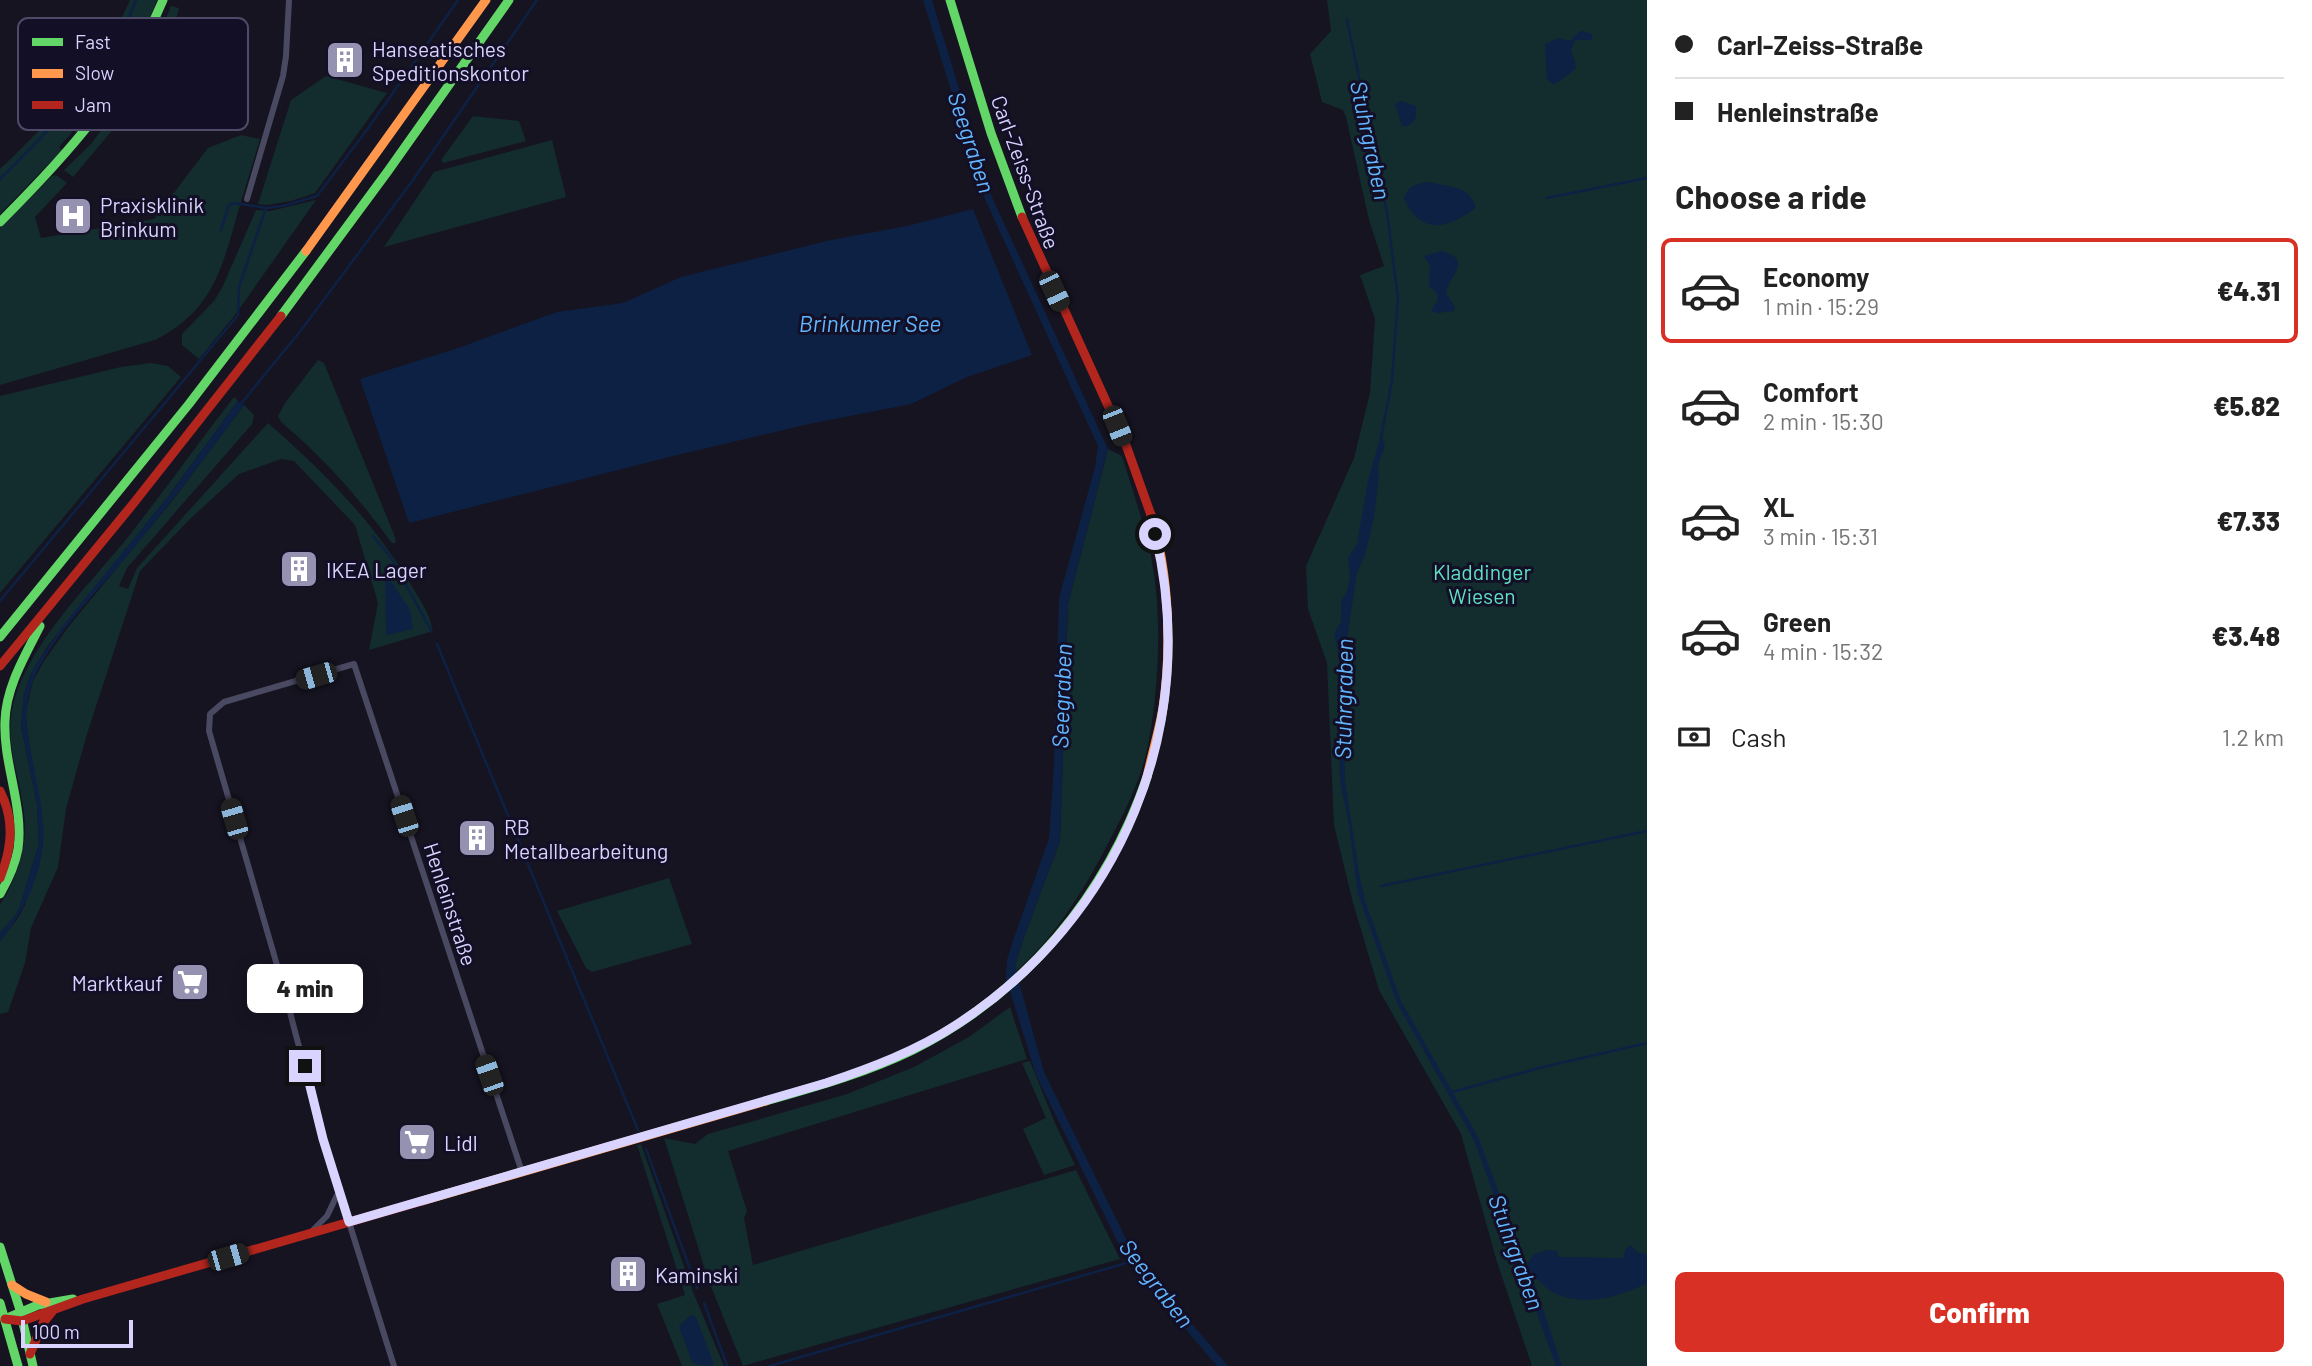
<!DOCTYPE html>
<html lang="en">
<head>
<meta charset="utf-8">
<style>
  body { margin:0; font-family:Barlow,sans-serif; background:#f6f6f6; color:#222; height:100vh; display:flex; flex-direction:column; font-size:26px; white-space:nowrap }
  * { box-sizing:border-box; margin:0 }
  p { font-size:23px; color:#767676 }
  .icon { flex:none; width:38px; height:38px; fill:none; stroke:currentColor; stroke-width:2; stroke-linecap:round; stroke-linejoin:round }
  .map { position:relative; flex:1; overflow:hidden }
  .side { display:flex; flex-direction:column; background:#fff; width:665px }
  .side>* { flex:none }
  .banner { display:grid; align-content:center; height:154px; padding:0 28px; background:#fff }
  .scale { position:absolute; left:21px; bottom:18px; width:112px; box-sizing:border-box; padding-left:7px; border:4px solid #d9d4ff; border-top:0; font-size:19px; line-height:24px; white-space:nowrap; color:#d9d4ff; -webkit-text-stroke:5px #130f26; paint-order:stroke }
  .end { position:absolute; width:32px; height:32px; margin:-16px; border:9px solid #d9d4ff; background:#111; box-shadow:0 0 0 4px #111 }
  .from { border-radius:50% }
  .bubble { position:absolute; height:49px; border-radius:10px; background:#fff; box-shadow:0 4px 18px #0003; font-size:23px; font-weight:800; line-height:49px; text-align:center }
  .car { position:absolute; width:21px; height:42px; margin:-21px -10px; border-radius:9px; box-shadow:0 0 5px 2px #0007; background:linear-gradient(#222 24%,#8ab4d8 0 40%,#222 0 76%,#8ab4d8 0 86%,#222 0) }
  .banner b { display:flex; align-items:center; gap:24px; height:66px; font-size:26px }
  .banner b+b { border-top:2px solid #e0e0e0 }
  .banner i { width:18px; height:18px; background:#222 }
  ul { padding:0; list-style:none }
  li { display:flex; align-items:center; gap:21px; height:105px; margin:0 14px 10px; padding:0 14px; border:4px solid transparent; border-radius:10px }
  li div { flex:1 }
  li b { display:block; font-size:26px }
  li em { font-style:normal; font-weight:800 }
  li.selected { border-color:#d93025 }
  li>.icon { width:63px; height:63px; stroke-width:1.5 }
  h2 { padding:0 28px; font-size:32px; line-height:84px }
  .pay { display:flex; align-items:center; gap:18px; height:77px; padding:0 28px; font-size:26px }
  .pay p { margin-inline-start:auto }
  .action { display:flex; gap:14px; margin-top:auto; padding:14px 28px }
  .action a { flex:1; height:80px; border-radius:10px; background:#d93025; color:#fff; font-size:28px; font-weight:800; line-height:80px; text-align:center }
  main { display:flex; flex:1; min-height:0 }
  .map>svg:first-child { display:block }
  .green { fill:#132c2d }
  .water { fill:#0d2144 }
  .lines { fill:none; stroke-linecap:round; stroke-linejoin:round }
  .stream { stroke:#0d2144; stroke-width:2.5 }
  .street { stroke:#4a4962; stroke-width:6 }
  .fast { stroke:#63d668; stroke-width:9 }
  .slow { stroke:#ff974d; stroke-width:9 }
  .jam { stroke:#b3261e; stroke-width:9 }
  .route { stroke:#d9d4ff; stroke-width:9 }
  .labels { text-anchor:middle; dominant-baseline:central; stroke-width:6; stroke-linejoin:round; paint-order:stroke }
  .poi-label { font-size:21px; fill:#d9d4ff; stroke:#130f26; text-anchor:start }
  .street-label { font-size:21px; fill:#d9d4ff; stroke:#130f26 }
  .park-label { font-size:21px; fill:#5fe0c0; stroke:#130f26 }
  .water-label { font-size:23px; font-style:italic; fill:#62b6ff; stroke:#130f26 }
  .key { fill:#130f26; stroke:#4e4a67; stroke-width:2 }
  .key-label { font-size:19px; fill:#d9d4ff }
</style>
</head>
<body>
<main>
<div class="map">
<svg width="1647" height="1366" viewBox="0 0 1647 1366">
  <rect width="100%" height="100%" fill="#161421"/>
  <!-- green -->
  <path class="green" d="M130,0h27c-19,50 -45,93 -80,133l-3,-3 -15,17 3,3 -62,64v-45c56,-53 99,-98 130,-169z
    M1327,0h320v1366h-115l-35,-104 -36,-128 -82,-144 -26,-87 -19,-78 -7,-162 -19,-54 -2,-43 48,-108 16,-65 5,-74 -15,-44 24,-9 -15,-46 -23,-103 -3,-7 -21,-8 -12,-48 21,-23z
    M171,6l8,2 -11,41 -13,-4z
    M326,76l61,17 -72,100 -24,8 -24,4 -9,-1 33,-104z
    M473,116l46,5 7,20 -83,22 -2,-3z
    M108,121l7,6 -42,50 -9,-7 27,-26z
    M241,135l19,4c-7,24 -15,49 -22,73 -16,56 -25,99 -83,128l-155,45v-157l52,-52 4,-1 11,8 -32,34 6,21 113,-19 54,-71z
    M552,140l14,57 -182,50 50,-75z
    M316,200l-81,115 -36,44 -17,-14v-11l32,-33 8,-13 34,-78 14,1z
    M318,360l6,3 71,174 1,6h-4c-35,-47 -66,-83 -111,-121l-3,-6 7,-13z
    M151,363l17,3 13,11 -181,216v-197l121,-29z
    M234,397l4,4 -71,97 -120,149 -17,29 -6,18 -3,32 16,79 2,39 -19,62 -5,10 -15,17c0,-9 0,-18 0,-27 1,-5 5,-9 7,-13 8,-15 15,-34 17,-50 6,-43 -18,-84 -13,-126 8,-66 81,-134 121,-185 34,-44 67,-90 102,-135z
    M244,405l10,10 -2,9 -125,144 -8,18 9,3 9,-21 131,-145c56,49 109,102 146,167 7,12 16,24 18,39l-2,3 -61,18 9,-47 -23,-78 -61,-64 -13,-2 -42,15 -49,45 -50,52 -53,163 -21,75 -8,58 -27,61 -6,35 -17,49 -8,2v-73l18,-23 7,-13 18,-60 -18,-131 8,-33 11,-20 25,-35 103,-125z
    M1108,449l14,7c12,39 26,78 32,118 8,54 4,127 -8,180 -9,37 -28,70 -45,103 -23,42 -49,83 -85,114v-9l8,-25 36,-96 8,-237z
    M669,878l23,66 -100,28 -6,-4 -29,-57z
    M1010,1007l17,52 -299,92 19,60 -3,7 9,47 323,-95 44,89 -377,107 -35,-87 -44,-141 31,6 13,-10 139,-40 67,-27 55,-30z
    M1030,1061l25,62 20,42 -31,10 -21,-46 23,-11 -24,-55z
    M641,1144l52,148 31,74h-42l-25,-62 28,-9 -48,-150z"/>
  <!-- water -->
  <path class="water" d="M923,0h9l60,197 116,252 -40,155 -8,237 -36,96 -8,25v9l28,101 86,175 10,16 88,103h-11l-81,-95 -17,-26 -83,-170 -30,-97 1,-18 6,-19 36,-103 5,-73 5,-167 36,-131 3,-21 -114,-249z
    M1583,31l9,3v6h-17l-4,10c1,4 5,13 5,17 -1,4 -19,16 -23,18l-6,-6 -2,-35 13,-6 12,3 9,-9z
    M1401,101l15,5v11l-5,7 -6,3c-8,-5 -4,-15 -11,-22z
    M1429,182c20,6 39,2 47,25 -27,23 -57,28 -72,-9 5,-13 12,-14 25,-16z
    M973,209l59,146 -65,22 -56,27 -102,20 -136,32 -264,67 -49,-144 98,-31 99,-36 66,-9 58,-26 150,-37 76,-14z
    M1442,251c32,10 7,24 4,42l9,14 -1,4 -16,2 -7,-2 7,-11 -2,-8 -7,-6 1,-21 -6,-9z
    M238,401l6,4c-38,51 -76,102 -117,151 -29,35 -80,85 -95,128 -10,30 -5,48 1,78 3,20 9,42 10,63 3,41 -17,86 -43,116v-8l15,-17 5,-10 19,-62 -2,-39 -16,-79 3,-32 6,-18 6,-12 29,-41 102,-125z
    M1381,435l4,10 -7,20 1,10 -5,43 -9,37 -8,18 -14,91 2,117 14,92 6,28 36,100 77,136 47,126h3l6,-9 14,-4 9,1 2,6 64,1 3,-9 5,-4 6,7 10,2v29c-27,14 -63,24 -93,10 -8,-4 -14,-13 -22,-17l30,90h-6l-82,-226 -77,-137 -39,-109 -10,-76 -8,-37 -1,-127 -5,-20 7,-12v-21l6,-9 3,-15 -2,-19 9,-14 11,-63z
    M385,572l25,38 3,19 -27,6z
    M691,1315l4,1 2,4 15,39 2,6c-8,1 -15,1 -22,-3l-13,-36z"/>
  <g class="lines">
    <!-- stream -->
    <path class="stream" d="M1347,20l40,193 11,85 -6,82 -11,58
      M0,179c54,-54 109,-107 136,-179
      M1547,198l100,-20
      M221,230l8,-25 6,-2 31,5 17,-2 34,-10 52,-69 89,-127
      M240,405l62,-76 111,-149 124,-180
      M373,536l19,23 40,73
      M0,601l238,-286 1,-28 27,-79
      M437,644l201,486
      M1381,886l266,-55
      M1452,1092l87,-24 108,-25
      M646,1149l51,139
      M704,1303l23,62
      M770,1366l360,-104"/>
    <!-- street -->
    <path class="street" d="M247,199l36,-123 3,-20 3,-56
      M311,1232l16,-16 12,-25
      M394,1366l-71,-227c-9,-46 -25,-90 -35,-136l-79,-272 1,-17 14,-12 130,-38 168,508"/>
    <!-- fast -->
    <path class="fast" d="M950,0l41,133 31,84
      M0,222c70,-70 124,-130 163,-222
      M281,316l107,-145 121,-171
      M0,637l189,-233 117,-153
      M0,894c8,-14 15,-28 18,-45 6,-43 -15,-85 -13,-128 1,-34 20,-65 35,-95
      M766,1101c49,-14 100,-28 147,-51 113,-57 193,-154 234,-273
      M0,1247l20,63 13,56
      M0,1303l18,63
      M5,1319l33,-14 35,-6"/>
    <!-- slow -->
    <path class="slow" d="M306,251l180,-251
      M1147,777c5,-23 12,-46 16,-69 9,-60 6,-135 -12,-193
      M422,1201l344,-100
      M12,1285l14,9 20,8"/>
    <!-- jam -->
    <path class="jam" d="M1022,217l104,228 25,70
      M0,666l133,-162 148,-188
      M0,791c15,29 12,57 0,87
      M5,1319l17,2 61,-22 339,-98
      M30,1354l13,-31 9,-11"/>
  </g>
  <g class="lines">
    <!-- route -->
    <path class="route" d="M305,1066l18,73 26,83 477,-139c45,-15 90,-32 130,-58 164,-106 246,-300 199,-491"/>
  </g>
  <!-- icons -->
  <defs>
    <symbol id="building-square" viewBox="-11 -11 22 22"><rect x="-9" y="-9" width="18" height="18" rx="4" fill="#9591b1" stroke="#130f26"/><path d="M-4-6H4V6H1V3H-1V6H-4ZM-2.5-4.3h1.7v1.8h-1.7ZM.8-4.3h1.7v1.8H.8ZM-2.5-1h1.7V.8h-1.7ZM.8-1h1.7V.8H.8Z" fill="#fff"/></symbol>
    <symbol id="hospital-square" viewBox="-11 -11 22 22"><rect x="-9" y="-9" width="18" height="18" rx="4" fill="#9591b1" stroke="#130f26"/><path d="M-5-5h3v3.5h4V-5h3V5h-3V1.5h-4V5h-3Z" fill="#fff"/></symbol>
    <symbol id="supermarket-square" viewBox="-11 -11 22 22"><rect x="-9" y="-9" width="18" height="18" rx="4" fill="#9591b1" stroke="#130f26"/><path d="M-6-5.5h2.5l.6 2H6L4.5 2H-2.5L-4.4-4H-6ZM-1.5 3.2a1.3 1.3 0 1 0 .1 0ZM3 3.2a1.3 1.3 0 1 0 .1 0Z" fill="#fff"/></symbol>
  </defs>
  <g fill-rule="evenodd">
    <use href="#building-square" x="323" y="38" width="44" height="44"/>
    <use href="#hospital-square" x="51" y="194" width="44" height="44"/>
    <use href="#building-square" x="277" y="547" width="44" height="44"/>
    <use href="#building-square" x="455" y="816" width="44" height="44"/>
    <use href="#supermarket-square" x="168" y="960" width="44" height="44"/>
    <use href="#supermarket-square" x="395" y="1120" width="44" height="44"/>
    <use href="#building-square" x="606" y="1252" width="44" height="44"/>
  </g>
  <g class="labels">
    <!-- poi labels -->
    <g class="poi-label">
      <text x="372" y="48">Hanseatisches<tspan x="372" dy="24">Speditionskontor</tspan></text>
      <text x="100" y="204">Praxisklinik<tspan x="100" dy="24">Brinkum</tspan></text>
      <text x="326" y="569">IKEA Lager</text>
      <text x="504" y="826">RB<tspan x="504" dy="24">Metallbearbeitung</tspan></text>
      <text x="163" y="982" text-anchor="end">Marktkauf</text>
      <text x="444" y="1142">Lidl</text>
      <text x="655" y="1274">Kaminski</text>
    </g>
    <!-- street labels -->
    <g class="street-label">
      <text transform="translate(1026 172) rotate(70)">Carl-Zeiss-Straße</text>
      <text transform="translate(451 904) rotate(72)">Henleinstraße</text>
    </g>
    <!-- park labels -->
    <g class="park-label">
      <text x="1482" y="571">Kladdinger<tspan x="1482" dy="24">Wiesen</tspan></text>
    </g>
    <!-- water labels -->
    <g class="water-label">
      <text transform="translate(1371 140) rotate(78)">Stuhrgraben</text>
      <text transform="translate(972 142) rotate(72)">Seegraben</text>
      <text x="870" y="323">Brinkumer See</text>
      <text transform="translate(1061 696) rotate(-88)">Seegraben</text>
      <text transform="translate(1343 699) rotate(-89)">Stuhrgraben</text>
      <text transform="translate(1517 1252) rotate(70)">Stuhrgraben</text>
      <text transform="translate(1157 1283) rotate(52)">Seegraben</text>
    </g>
  </g>
  <!-- legend -->
  <rect x="18" y="18" width="230" height="112" rx="10" class="key"/>
  <rect x="32" y="38" width="31" height="8" fill="#63d668"/>
  <rect x="32" y="69" width="31" height="9" fill="#ff974d"/>
  <rect x="32" y="101" width="31" height="8" fill="#b3261e"/>
  <g class="key-label">
    <text x="75" y="49">Fast</text>
    <text x="75" y="80">Slow</text>
    <text x="75" y="112">Jam</text>
  </g>
</svg>
<div class="scale">100 m</div>
<i class="end from" style="left:1155px;top:534px"></i>
<i class="end" style="left:305px;top:1066px"></i>
<div class="bubble" style="left:247px;top:964px;width:116px">4 min</div>
<i class="car" style="left:1054px;top:291px;rotate:155deg"></i>
<i class="car" style="left:1117px;top:426px;rotate:158deg"></i>
<i class="car" style="left:316px;top:676px;rotate:254deg"></i>
<i class="car" style="left:404px;top:816px;rotate:342deg"></i>
<i class="car" style="left:234px;top:819px;rotate:344deg"></i>
<i class="car" style="left:489px;top:1075px;rotate:341deg"></i>
<i class="car" style="left:228px;top:1257px;rotate:74deg"></i>
</div>
<section class="side">
<div class="banner">
<b><i class="from"></i>Carl-Zeiss-Straße</b>
<b><i></i>Henleinstraße</b>
</div>
<h2>Choose a ride</h2>
<ul>
<li class="selected"><svg class="icon" aria-label="car" viewBox="0 0 24 24"><path d="M5 17H2v-5l4-1 3-4h7l3 4 3 1v5h-3M9 17h6M6 11h13"/><circle cx="7" cy="17" r="2"/><circle cx="17" cy="17" r="2"/></svg><div><b>Economy</b><p>1 min · 15:29</p></div><em>€4.31</em></li>
<li><svg class="icon" aria-label="car" viewBox="0 0 24 24"><path d="M5 17H2v-5l4-1 3-4h7l3 4 3 1v5h-3M9 17h6M6 11h13"/><circle cx="7" cy="17" r="2"/><circle cx="17" cy="17" r="2"/></svg><div><b>Comfort</b><p>2 min · 15:30</p></div><em>€5.82</em></li>
<li><svg class="icon" aria-label="car" viewBox="0 0 24 24"><path d="M5 17H2v-5l4-1 3-4h7l3 4 3 1v5h-3M9 17h6M6 11h13"/><circle cx="7" cy="17" r="2"/><circle cx="17" cy="17" r="2"/></svg><div><b>XL</b><p>3 min · 15:31</p></div><em>€7.33</em></li>
<li><svg class="icon" aria-label="car" viewBox="0 0 24 24"><path d="M5 17H2v-5l4-1 3-4h7l3 4 3 1v5h-3M9 17h6M6 11h13"/><circle cx="7" cy="17" r="2"/><circle cx="17" cy="17" r="2"/></svg><div><b>Green</b><p>4 min · 15:32</p></div><em>€3.48</em></li>
</ul>
<div class="pay"><svg class="icon" aria-label="cash" viewBox="0 0 24 24"><path d="M3 7h18v10H3z"/><circle cx="12" cy="12" r="2"/></svg>Cash<p>1.2 km</p></div>
<div class="action"><a>Confirm</a></div>
</section>
</main>
</body>
</html>
